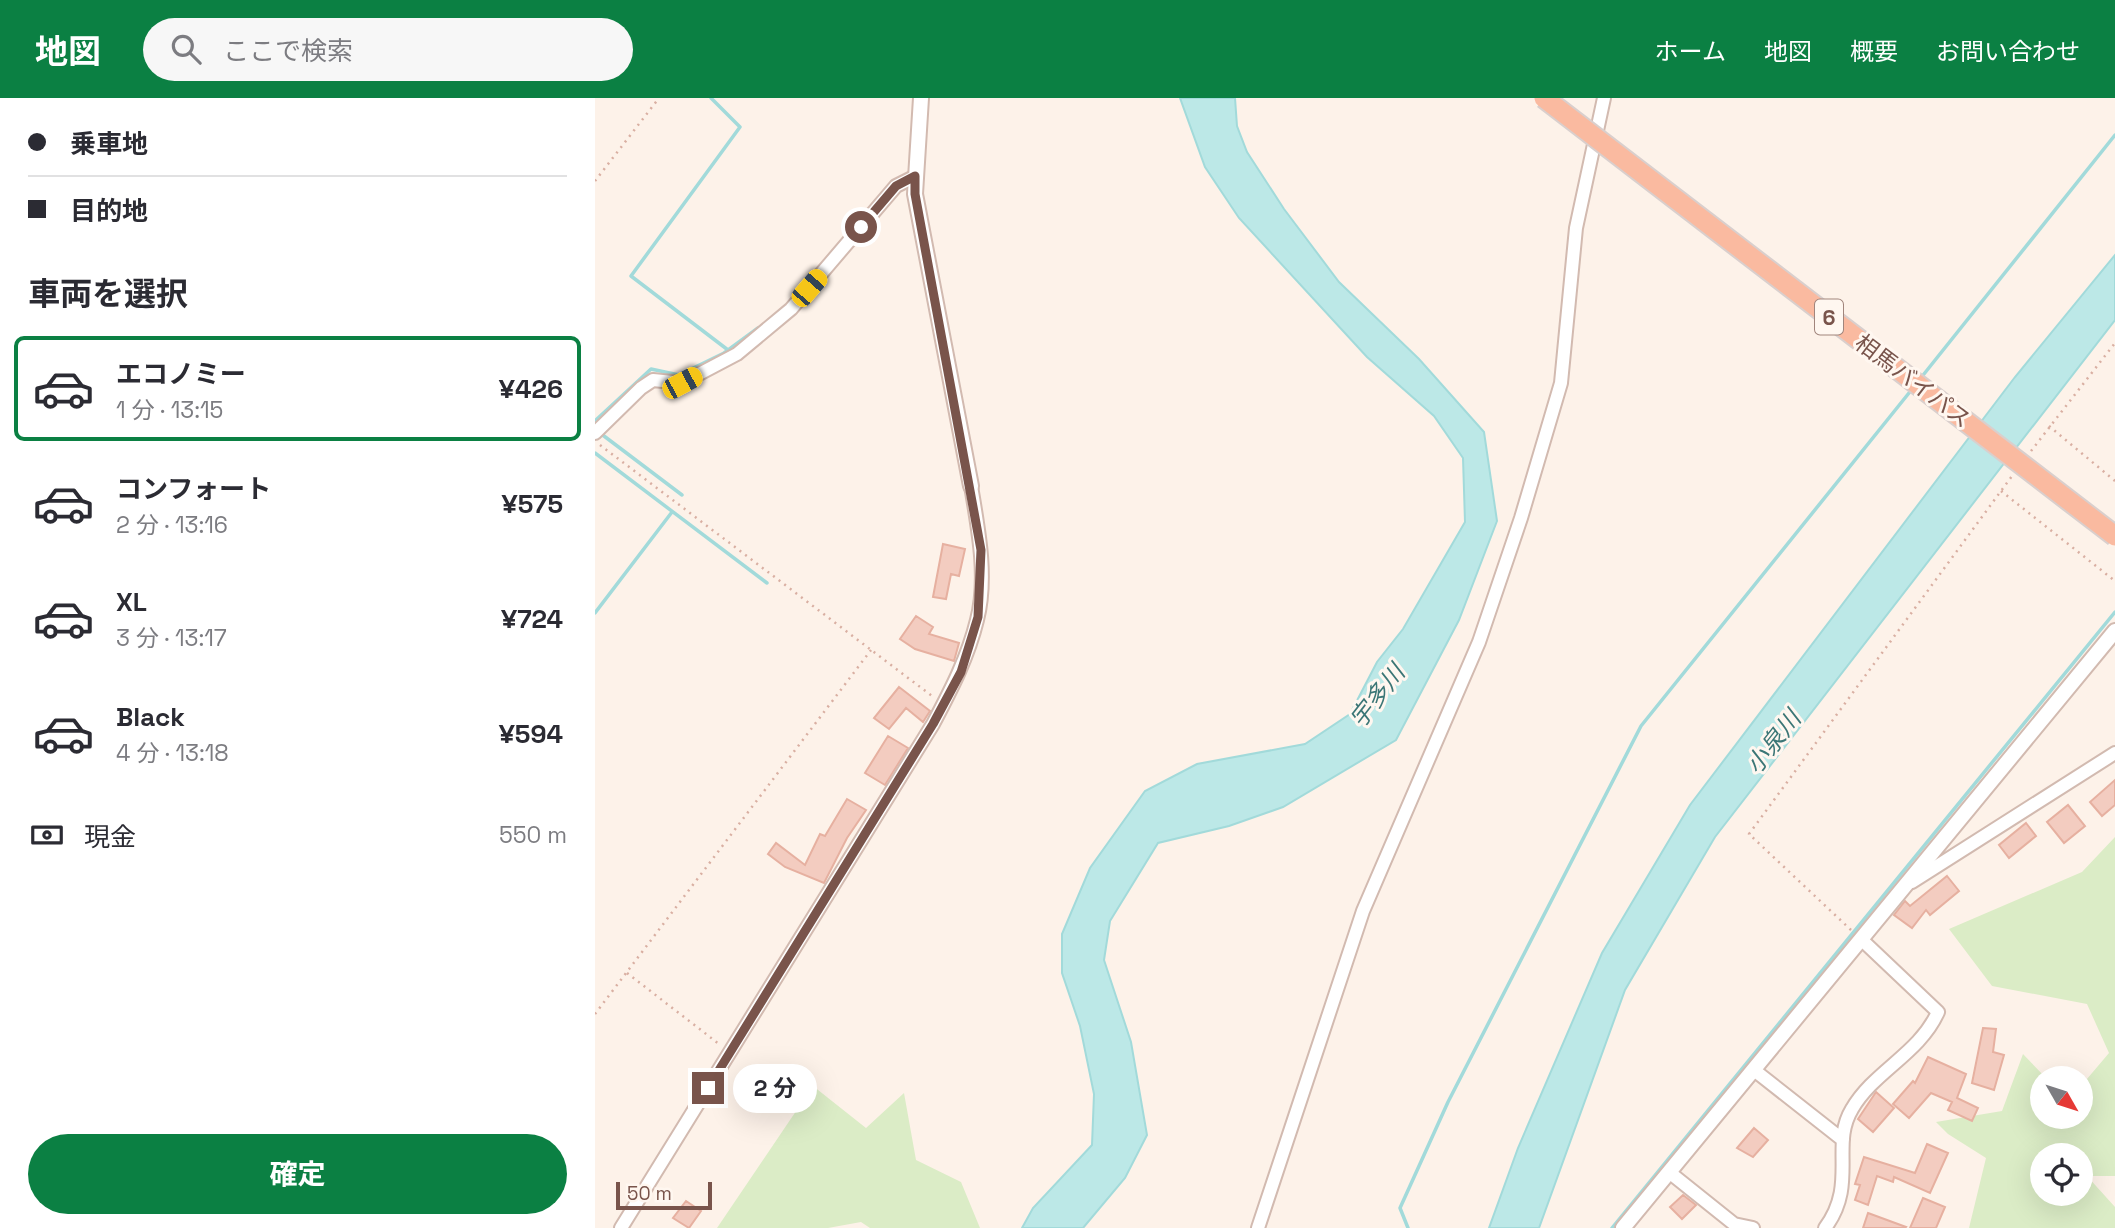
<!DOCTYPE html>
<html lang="ja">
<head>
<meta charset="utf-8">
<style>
  body { margin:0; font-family:"Space Grotesk","Noto Sans JP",sans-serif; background:#f7f7f7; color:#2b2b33; height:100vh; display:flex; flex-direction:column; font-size:26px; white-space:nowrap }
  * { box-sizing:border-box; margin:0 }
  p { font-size:23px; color:#7c7c81 }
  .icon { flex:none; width:38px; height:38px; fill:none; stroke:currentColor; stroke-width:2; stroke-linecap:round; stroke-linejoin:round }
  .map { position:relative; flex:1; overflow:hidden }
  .drawer { display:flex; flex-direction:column; background:#fff; width:595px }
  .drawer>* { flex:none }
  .hud { display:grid; align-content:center; height:154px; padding:0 28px; background:#fff }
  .needle { width:46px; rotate:129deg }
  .tools { position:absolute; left:1435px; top:968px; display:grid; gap:14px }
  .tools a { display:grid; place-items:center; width:63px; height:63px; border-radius:50%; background:#fff; box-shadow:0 7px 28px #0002; font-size:35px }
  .scale { position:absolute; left:21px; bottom:18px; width:96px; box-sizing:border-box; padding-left:7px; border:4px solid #79544b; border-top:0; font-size:19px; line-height:24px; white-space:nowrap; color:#79544b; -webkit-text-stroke:5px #fff7f0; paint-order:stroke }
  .end { position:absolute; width:32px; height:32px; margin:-16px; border:9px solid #79544b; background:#fff; box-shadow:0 0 0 4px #fff }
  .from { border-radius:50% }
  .bubble { position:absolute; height:49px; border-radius:24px; background:#fff; box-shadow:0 7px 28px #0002; font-size:23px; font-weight:700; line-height:49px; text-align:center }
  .car { position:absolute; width:21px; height:42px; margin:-21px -10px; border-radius:9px; box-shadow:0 0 5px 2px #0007; background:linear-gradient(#f5c518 24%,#345 0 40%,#f5c518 0 76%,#345 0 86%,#f5c518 0) }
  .hud b { display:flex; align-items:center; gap:24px; height:66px; font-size:26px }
  .hud b+b { border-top:2px solid #e1e1e2 }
  .hud i { width:18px; height:18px; background:#2b2b33 }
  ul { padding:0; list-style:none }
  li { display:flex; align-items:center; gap:21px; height:105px; margin:0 14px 10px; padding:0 14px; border:4px solid transparent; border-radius:10px }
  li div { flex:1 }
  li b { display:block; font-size:26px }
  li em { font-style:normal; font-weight:700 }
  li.active { border-color:#0b8043 }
  li>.icon { width:63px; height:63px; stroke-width:1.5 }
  h2 { padding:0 28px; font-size:32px; line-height:84px }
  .pay { display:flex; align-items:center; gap:18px; height:77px; padding:0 28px; font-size:26px }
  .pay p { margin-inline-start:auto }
  .button { display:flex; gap:14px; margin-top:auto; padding:14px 28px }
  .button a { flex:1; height:80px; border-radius:42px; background:#0b8043; color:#fff; font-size:28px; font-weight:700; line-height:80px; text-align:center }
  header { display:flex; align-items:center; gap:42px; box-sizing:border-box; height:98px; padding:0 35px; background:#0b8043; color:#fff }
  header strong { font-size:33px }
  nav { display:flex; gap:38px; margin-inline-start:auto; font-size:24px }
  .search { width:490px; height:63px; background:#f7f7f7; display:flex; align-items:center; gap:18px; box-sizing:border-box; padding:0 24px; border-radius:38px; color:#7c7c81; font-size:26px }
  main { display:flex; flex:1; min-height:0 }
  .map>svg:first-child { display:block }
  .green { fill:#dbecc6; fill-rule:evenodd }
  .water { fill:#bce8e7; stroke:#a2dada; stroke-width:2 }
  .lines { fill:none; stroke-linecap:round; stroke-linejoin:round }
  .stream { stroke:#a2dada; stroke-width:3.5 }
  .building { fill:#f3ccc0; stroke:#e6b0a0; stroke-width:2 }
  .minor-casing { stroke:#d2bab0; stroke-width:16 }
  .tertiary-casing { stroke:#d2bab0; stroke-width:18 }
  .path { stroke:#d9afa2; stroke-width:2.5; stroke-dasharray:2 5; stroke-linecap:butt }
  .minor { stroke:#fff; stroke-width:12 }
  .tertiary { stroke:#fff; stroke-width:14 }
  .trunk-bridge-casing { stroke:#d9cfcd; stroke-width:23; stroke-linecap:butt }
  .trunk-bridge { stroke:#fabaa0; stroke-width:19 }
  .route { stroke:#79544b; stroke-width:9 }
  .labels { text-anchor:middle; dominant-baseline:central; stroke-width:6; stroke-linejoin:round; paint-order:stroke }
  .shield { fill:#fff7f0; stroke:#a1857c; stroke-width:2 }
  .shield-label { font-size:21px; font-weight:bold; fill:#79544b }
  .street-label { font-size:23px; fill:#79544b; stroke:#fff7f0 }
  .water-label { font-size:24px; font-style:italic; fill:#3b7676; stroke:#fff7f0 }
</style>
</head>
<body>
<header>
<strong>地図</strong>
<div class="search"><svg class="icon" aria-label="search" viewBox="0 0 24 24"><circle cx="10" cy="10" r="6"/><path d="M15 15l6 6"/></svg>ここで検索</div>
<nav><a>ホーム</a><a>地図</a><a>概要</a><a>お問い合わせ</a></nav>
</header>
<main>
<section class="drawer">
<div class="hud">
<b><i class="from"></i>乗車地</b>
<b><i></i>目的地</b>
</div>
<h2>車両を選択</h2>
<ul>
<li class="active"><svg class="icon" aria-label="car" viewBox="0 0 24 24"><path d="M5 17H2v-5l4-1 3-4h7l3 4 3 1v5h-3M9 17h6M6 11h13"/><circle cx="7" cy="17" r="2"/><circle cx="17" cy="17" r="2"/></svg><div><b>エコノミー</b><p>1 分 · 13:15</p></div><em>¥426</em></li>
<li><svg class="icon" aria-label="car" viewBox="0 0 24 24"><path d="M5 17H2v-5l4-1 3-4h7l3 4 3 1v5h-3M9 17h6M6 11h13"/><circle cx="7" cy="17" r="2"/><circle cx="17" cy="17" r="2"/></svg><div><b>コンフォート</b><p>2 分 · 13:16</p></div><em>¥575</em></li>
<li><svg class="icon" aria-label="car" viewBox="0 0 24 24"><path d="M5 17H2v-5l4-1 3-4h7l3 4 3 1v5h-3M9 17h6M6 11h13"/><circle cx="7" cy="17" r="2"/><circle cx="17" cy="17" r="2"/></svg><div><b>XL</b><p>3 分 · 13:17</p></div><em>¥724</em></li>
<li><svg class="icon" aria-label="car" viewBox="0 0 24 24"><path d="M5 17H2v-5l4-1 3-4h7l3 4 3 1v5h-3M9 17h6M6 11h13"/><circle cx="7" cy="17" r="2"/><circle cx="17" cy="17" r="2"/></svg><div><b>Black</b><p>4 分 · 13:18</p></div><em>¥594</em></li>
</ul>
<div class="pay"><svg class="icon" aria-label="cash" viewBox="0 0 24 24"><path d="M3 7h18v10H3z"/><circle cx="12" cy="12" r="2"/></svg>現金<p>550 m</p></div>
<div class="button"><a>確定</a></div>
</section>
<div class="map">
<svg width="1520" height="1130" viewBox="0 0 1520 1130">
  <rect width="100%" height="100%" fill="#fdf2e9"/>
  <!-- green -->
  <path class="green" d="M1520,739v339h-28l28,31v21h-146l17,-70 -38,-24 -12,-12 66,-11 21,-57 23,24h-4v38h39v-30l28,-33 -22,-49 -95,-18 -43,-57 133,-57zM1447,1057h39v39h-39z
    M218,988l53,42 38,-35 12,67 45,22 19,46h-110l-9,-6 -33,6h-111z"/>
  <!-- water -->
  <path class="water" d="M585,0h55l2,28 10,26 37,57 55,73 80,77 65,73 13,89 -38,99 -63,120 -113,67 -54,19 -71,17 -48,78 -6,39 27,82 16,93 -22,43 -42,50h-61l11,-20 59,-63 2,-51 -14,-68 -18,-53v-39l28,-66 55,-77 52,-27 108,-20 45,-30 27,-52 26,-33 62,-107 -2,-64 -29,-42 -67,-59 -128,-139 -34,-51z
    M1520,157v65l-400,517 -90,153 -86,238h-50l29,-80 84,-195 88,-148 325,-428z"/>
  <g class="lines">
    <!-- stream -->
    <path class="stream" d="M116,0l29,29 -109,149 97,74
      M1325,281l195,-244
      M0,323l56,-52 28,6 45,-22 34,-25
      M5,335l82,62
      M0,355l172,130
      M0,515l77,-101
      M813,1130l-8,-20 48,-106 193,-376 272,-338
      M1017,1130l503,-616"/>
  </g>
  <!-- building -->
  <path class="building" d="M348,446l22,5 -6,27 -8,-2 -5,25 -13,-2z
    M321,518l17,11 -4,7 30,9 -5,18 -39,-12 -15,-10z
    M304,589l31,24 -7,11 -17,-14 -17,21 -15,-11z
    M293,638l20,12 -23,37 -20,-12z
    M1520,682v25l-13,11 -12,-14z
    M252,701l19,11 -19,28 -23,45 -39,-16 -17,-13 8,-11 29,22 15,-31 5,2z
    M1473,707l17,21 -21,17 -17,-21z
    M1431,725l10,13 -27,22 -10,-13z
    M1352,778l12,15 -29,24 -4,-5 -14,18 -18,-13 11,-14 5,5z
    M1388,930l13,1 -3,23 11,3 -10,35 -22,-7z
    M1333,959l38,17 -9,24 21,10 -6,13 -24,-11 4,-8 -21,-9 -22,25 -16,-14 20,-23 2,2z
    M1281,994l18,16 -21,24 -15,-13z
    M1159,1030l14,12 -15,17 -16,-9z
    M1332,1046l21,9 -18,40 -36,-16 -1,5 -16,-6 -9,29 -13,-5 5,-15 -5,-1 9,-27 51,16z
    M1088,1097l13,10 -14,14 -12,-12z
    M1328,1100l22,9 -9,21h-26z
    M91,1103l15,10 -12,17 -16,-10z
    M1273,1115l38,14 -1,1h-42z"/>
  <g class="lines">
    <defs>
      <path id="minor" d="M0,335l46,-45 12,-8 29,3 55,-29 54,-45 105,-123 20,-10
        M1317,784l203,-129
        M1159,972l89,70
        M1074,1074l65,52 19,4
        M26,1130l312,-504c18,-34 35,-67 44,-104 11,-43 1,-92 -6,-134
        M663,1130l105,-317 116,-269 42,-124 40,-135 15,-155 28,-130
        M1230,1130c33,-44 5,-83 27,-119 22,-38 67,-55 86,-97l-76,-72"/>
      <path id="tertiary" d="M326,0l-6,96 56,292
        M1028,1130l492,-597"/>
    </defs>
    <!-- minor casing -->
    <use href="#minor" class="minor-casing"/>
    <!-- tertiary casing -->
    <use href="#tertiary" class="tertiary-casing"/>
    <!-- path -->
    <path class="path" d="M0,83l64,-83
      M1454,328l66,55
      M5,347l332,251
      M1436,353l84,-108
      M1406,393l114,90
      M1256,832l-102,-96 263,-358
      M32,875l92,71
      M0,916l276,-364"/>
    <!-- minor -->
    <use href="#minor" class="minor"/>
    <!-- tertiary -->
    <use href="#tertiary" class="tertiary"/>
    <defs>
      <path id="trunk-bridge" d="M949,0l571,438"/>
    </defs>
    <!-- trunk-bridge casing -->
    <use href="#trunk-bridge" class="trunk-bridge-casing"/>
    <!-- trunk-bridge -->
    <use href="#trunk-bridge" class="trunk-bridge"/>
  </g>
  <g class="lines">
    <!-- route -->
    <path class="route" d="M113,990l225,-364 28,-52 17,-55 3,-67 -66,-356v-18l-19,10 -35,41"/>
  </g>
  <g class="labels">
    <!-- shield labels -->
    <rect class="shield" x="1220" y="201.5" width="28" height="35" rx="5"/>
    <g class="shield-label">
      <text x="1234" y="219">6</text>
    </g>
    <!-- street labels -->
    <g class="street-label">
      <text transform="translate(1318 283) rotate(37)">相馬バイパス</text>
    </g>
    <!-- water labels -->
    <g class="water-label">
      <text transform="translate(782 598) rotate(-52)">宇多川</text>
      <text transform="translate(1178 644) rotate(-52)">小泉川</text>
    </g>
  </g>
</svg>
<div class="tools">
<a><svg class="needle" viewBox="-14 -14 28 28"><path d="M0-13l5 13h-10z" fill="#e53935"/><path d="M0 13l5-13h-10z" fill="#7c7c81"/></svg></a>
<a><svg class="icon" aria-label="locate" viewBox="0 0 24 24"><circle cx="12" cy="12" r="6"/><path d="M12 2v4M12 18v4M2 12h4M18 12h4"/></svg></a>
</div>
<div class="scale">50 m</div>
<i class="end from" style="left:266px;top:129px"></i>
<i class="end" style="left:113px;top:990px"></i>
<div class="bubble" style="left:138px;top:966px;width:84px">2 分</div>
<i class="car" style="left:214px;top:190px;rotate:41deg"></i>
<i class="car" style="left:87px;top:285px;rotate:62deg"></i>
</div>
</main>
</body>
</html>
